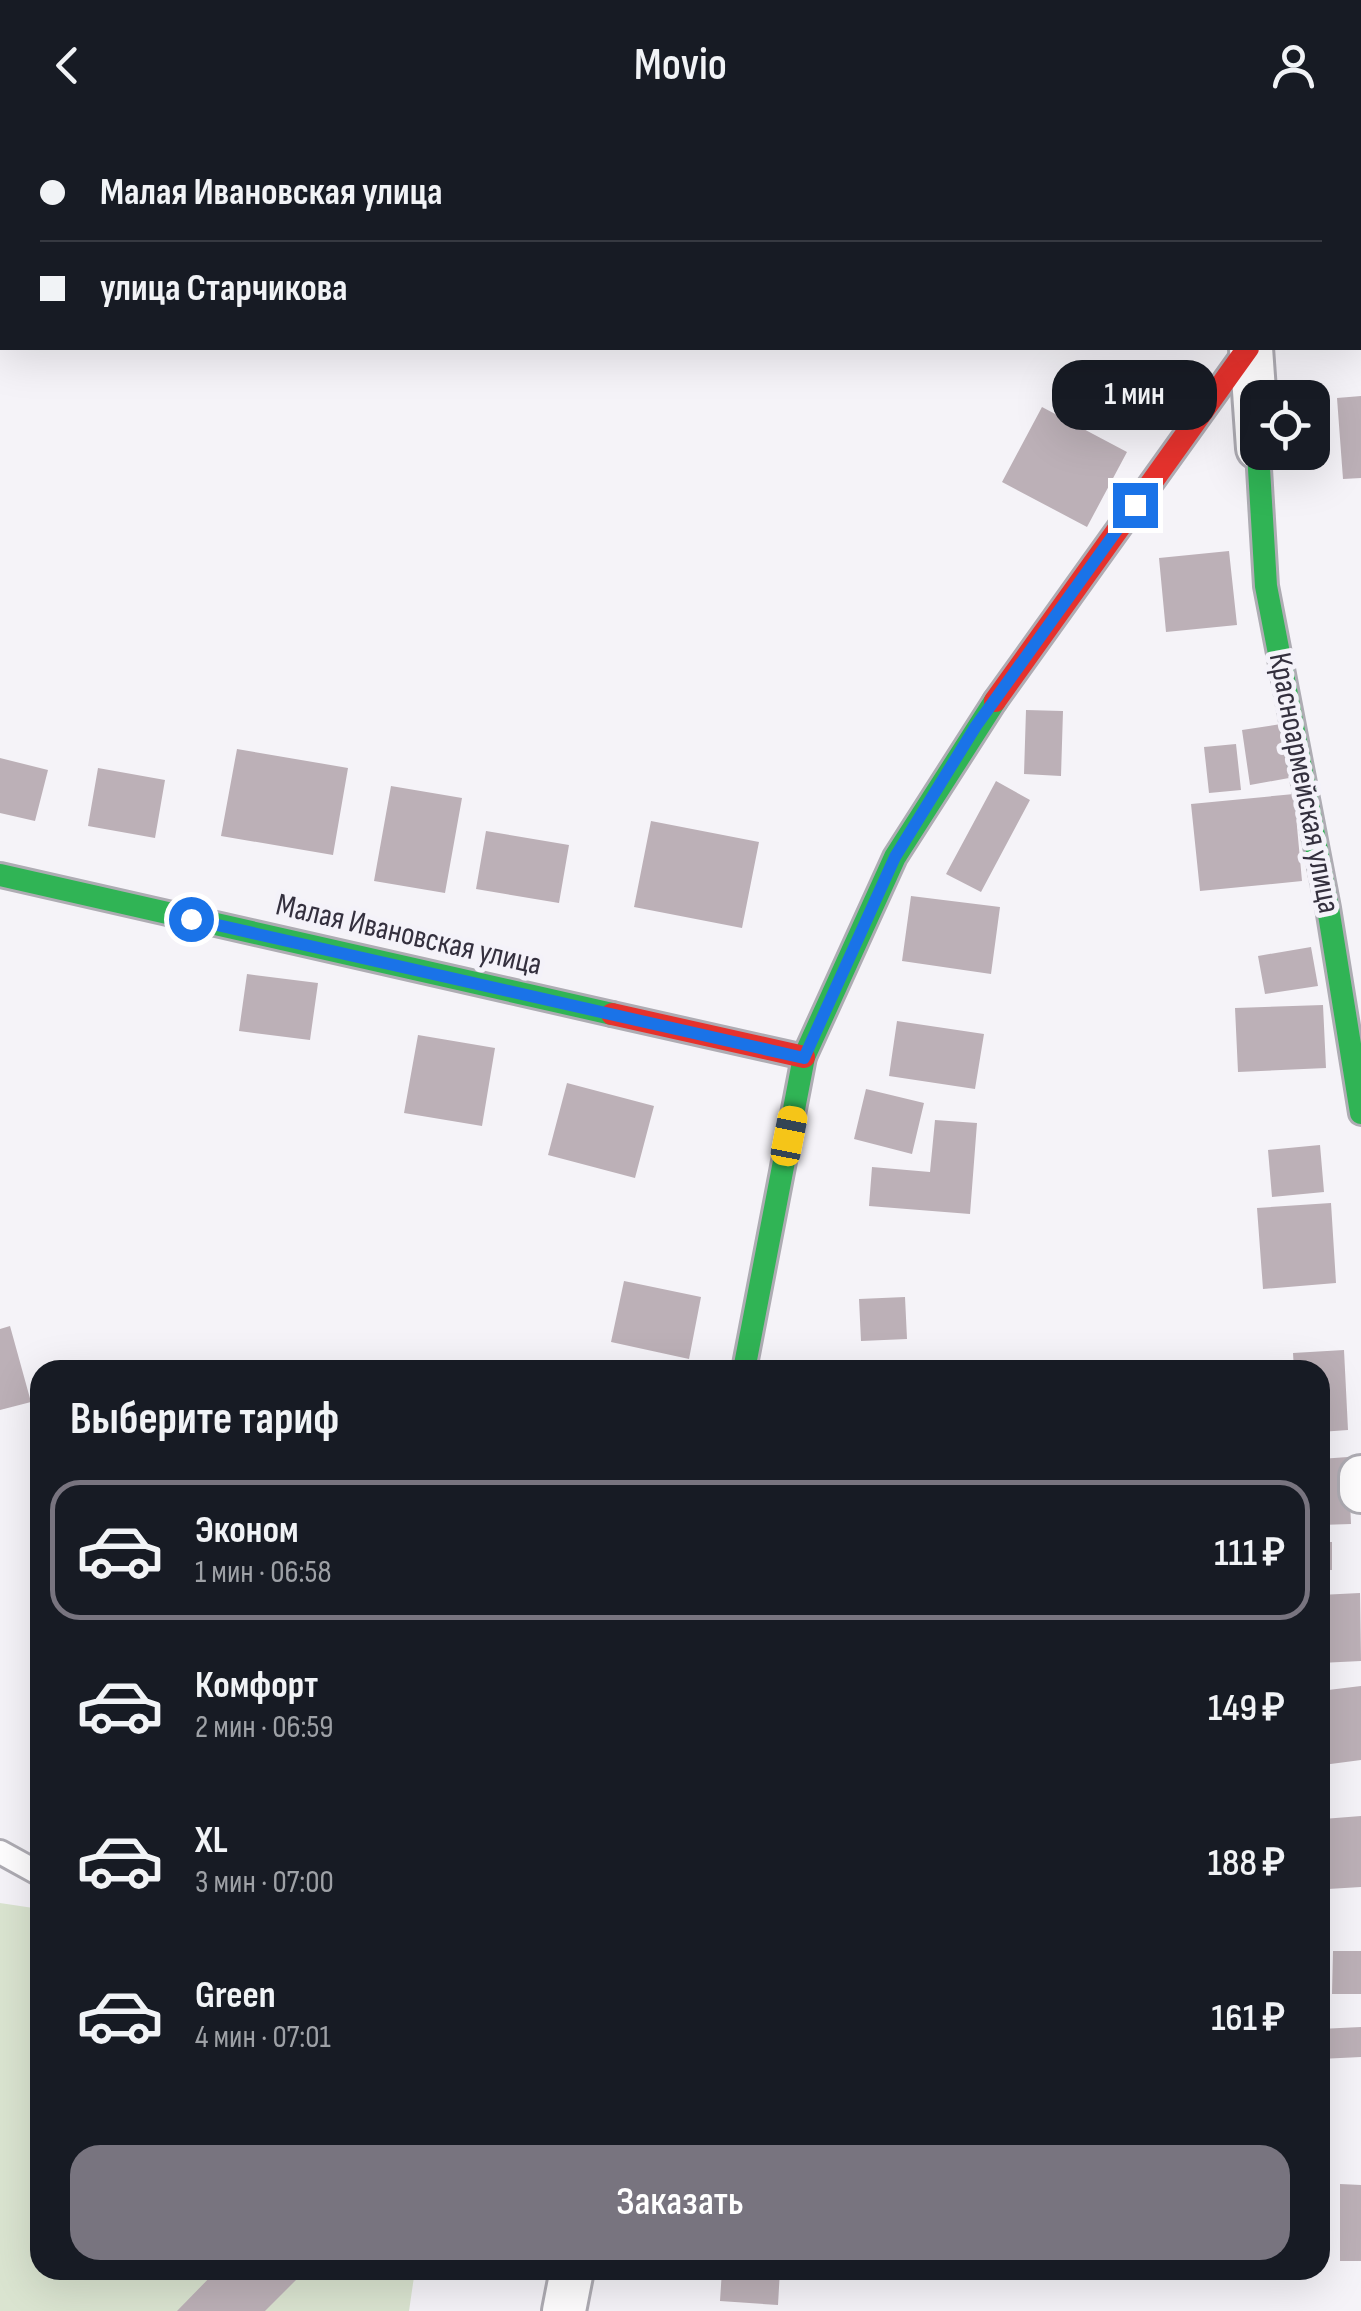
<!DOCTYPE html>
<html lang="ru">
<head>
<meta charset="utf-8">
<style>
  body { margin:0; font-family:"Sofia Sans Condensed",sans-serif; background:#242831; color:#f1f3f6; height:100vh; display:flex; flex-direction:column; font-size:38px; white-space:nowrap }
  * { box-sizing:border-box; margin:0 }
  p { font-size:32px; color:#9ea1a6 }
  .icon { flex:none; width:55px; height:55px; fill:none; stroke:currentColor; stroke-width:2; stroke-linecap:round; stroke-linejoin:round }
  .map { position:relative; flex:1; overflow:hidden }
  .details { position:absolute; left:30px; top:1230px; width:1300px; height:920px; display:flex; flex-direction:column; background:#171b24; border-radius:30px; box-shadow:0 10px 40px #0002 }
  .details>* { flex:none }
  .guide { position:absolute; left:0px; top:0px; width:1362px; height:220px; box-shadow:0 10px 40px #0002; display:grid; align-content:center; height:220px; padding:0 40px; background:#171b24 }
  .fabs { position:absolute; left:1240px; top:250px; display:grid; gap:20px }
  .fabs a { display:grid; place-items:center; width:90px; height:90px; border-radius:20px; background:#171b24; box-shadow:0 10px 40px #0002; font-size:50px }
  .end { position:absolute; width:45px; height:45px; margin:-22px; border:12px solid #1a73e8; background:#fff; box-shadow:0 0 0 5px #fff }
  .from { border-radius:50% }
  .bubble { position:absolute; height:70px; border-radius:30px; background:#171b24; box-shadow:0 10px 40px #0002; font-size:32px; font-weight:600; line-height:70px; text-align:center }
  .car { position:absolute; width:30px; height:60px; margin:-30px -15px; border-radius:12px; box-shadow:0 0 8px 2px #0007; background:linear-gradient(#f5c518 24%,#345 0 40%,#f5c518 0 76%,#345 0 86%,#f5c518 0) }
  .guide b { display:flex; align-items:center; gap:35px; height:95px; font-size:38px }
  .guide b+b { border-top:2px solid #363941 }
  .guide i { width:25px; height:25px; background:#f1f3f6 }
  ul { padding:0; list-style:none }
  li { display:flex; align-items:center; gap:30px; height:140px; margin:0 20px 15px; padding:0 20px; border:5px solid transparent; border-radius:30px }
  li div { flex:1 }
  li b { display:block; font-size:38px }
  li em { font-style:normal; font-weight:600 }
  li.active { border-color:#78747f }
  li>.icon { width:90px; height:90px; stroke-width:1.5 }
  h2 { padding:0 40px; font-size:45px; line-height:120px }
  .primary-button { display:flex; gap:20px; margin-top:auto; padding:20px 40px }
  .primary-button a { flex:1; height:115px; border-radius:30px; background:#78747f; color:#fff; font-size:40px; font-weight:600; line-height:115px; text-align:center }
  header { display:flex; justify-content:space-between; align-items:center; height:130px; padding:0 40px; background:#171b24; font-size:45px; font-weight:600 }
  .map>svg:first-child { display:block }
  .green { fill:#dae4d0 }
  .building { fill:#bcb0b7 }
  .lines { fill:none; stroke-linecap:round; stroke-linejoin:round }
  .lane-casing { stroke:#aeacb3; stroke-width:28 }
  .street-casing { stroke:#aeacb3; stroke-width:48 }
  .fast-casing { stroke:#aeacb3; stroke-width:28 }
  .jam-casing { stroke:#aeacb3; stroke-width:28 }
  .lane { stroke:#fefdfe; stroke-width:22 }
  .street { stroke:#fefdfe; stroke-width:42 }
  .fast { stroke:#30b455; stroke-width:22 }
  .jam { stroke:#e5322d; stroke-width:22 }
  .route { stroke:#1a73e8; stroke-width:12 }
  .labels { text-anchor:middle; dominant-baseline:central; stroke-width:10; stroke-linejoin:round; paint-order:stroke }
  .street-label { font-size:32px; fill:#34303e; stroke:#f4f2f9 }
</style>
</head>
<body>
<header><svg class="icon" aria-label="back" viewBox="0 0 24 24"><path d="M15 5l-7 7 7 7"/></svg>Movio<svg class="icon" aria-label="person" viewBox="0 0 24 24"><circle cx="12" cy="8" r="4"/><path d="M4 21q1-7 8-7t8 7"/></svg></header>
<div class="map">
<svg width="1361" height="2181" viewBox="0 0 1361 2181">
  <rect width="100%" height="100%" fill="#f5f3f8"/>
  <!-- green -->
  <path class="green" d="M0,1773l40,6v361h375l-6,41h-409z"/>
  <!-- building -->
  <path class="building" d="M1361,266v82l-18,1 -6,-81z
    M1042,277l85,45 -40,75 -85,-45z
    M1229,421l8,74 -71,7 -7,-74z
    M1026,580l37,1 -2,65 -37,-2z
    M1281,594l8,54 -39,7 -8,-55z
    M1236,614l5,46 -32,3 -5,-46z
    M237,619l111,19 -15,87 -112,-19z
    M0,628l48,12 -13,51 -35,-8z
    M98,638l67,12 -10,58 -67,-12z
    M996,651l34,19 -49,92 -35,-18z
    M391,656l71,12 -17,95 -71,-12z
    M1294,664l8,87 -102,10 -9,-87z
    M651,691l108,21 -17,86 -108,-21z
    M486,701l83,14 -10,58 -83,-14z
    M911,766l89,11 -9,67 -89,-13z
    M1311,817l7,39 -53,8 -7,-38z
    M247,844l71,9 -8,57 -71,-9z
    M1323,875l3,63 -88,4 -3,-64z
    M897,891l87,13 -9,55 -86,-13z
    M418,905l77,13 -13,78 -78,-13z
    M567,953l87,23 -19,72 -87,-23z
    M866,959l58,14 -12,51 -58,-15z
    M935,990l42,3 -7,91 -101,-8 3,-39 58,5z
    M1320,1015l4,47 -52,5 -4,-47z
    M1331,1073l5,80 -73,6 -6,-81z
    M624,1151l77,16 -12,62 -78,-17z
    M905,1167l2,42 -46,2 -2,-42z
    M10,1196l21,76 -31,8v-81z
    M1344,1220l4,80 -28,2v-62h-26l-1,-17z
    M1114,1234v6h-43v-3z
    M1348,1327l3,67 -31,1v-66z
    M1320,1412h12v28h-12z
    M1360,1463l1,68 -41,2v-68z
    M1361,1556v74l-38,5 -3,-74z
    M1361,1686v71l-33,2 -5,-70z
    M1333,1821h28v43h-29z
    M1361,1897v30l-41,2v-30z
    M1340,2054l21,1v76h-21z
    M217,2140h85l2,2 -39,39h-88z
    M722,2140h58l-2,35 -58,-4z"/>
  <g class="lines">
    <defs>
      <path id="lane" d="M0,1722l40,22"/>
      <path id="street" d="M1360,64l1,-1
        M1251,218l7,100
        M1361,1347v14
        M564,2181l8,-41"/>
      <path id="fast" d="M1258,322l8,134 62,322 33,205
        M0,745l612,139
        M744,1240l60,-313 91,-200 100,-156"/>
      <path id="jam" d="M995,571l253,-353
        M612,884l192,43"/>
    </defs>
    <!-- lane casing -->
    <use href="#lane" class="lane-casing"/>
    <!-- street casing -->
    <use href="#street" class="street-casing"/>
    <!-- fast casing -->
    <use href="#fast" class="fast-casing"/>
    <!-- jam casing -->
    <use href="#jam" class="jam-casing"/>
    <!-- lane -->
    <use href="#lane" class="lane"/>
    <!-- street -->
    <use href="#street" class="street"/>
    <!-- fast -->
    <use href="#fast" class="fast"/>
    <!-- jam -->
    <use href="#jam" class="jam"/>
  </g>
  <g class="lines">
    <!-- route -->
    <path class="route" d="M191,789l613,139 91,-201 81,-131 159,-221"/>
  </g>
  <g class="labels">
    <!-- street labels -->
    <g class="street-label">
      <text transform="translate(1304 653) rotate(79)">Красноармейская улица</text>
      <text transform="translate(409 805) rotate(13)">Малая Ивановская улица</text>
    </g>
  </g>
</svg>
<div class="fabs">
<a><svg class="icon" aria-label="locate" viewBox="0 0 24 24"><circle cx="12" cy="12" r="6"/><path d="M12 2v4M12 18v4M2 12h4M18 12h4"/></svg></a>
</div>
<i class="end from" style="left:191px;top:789px"></i>
<i class="end" style="left:1135px;top:375px"></i>
<div class="bubble" style="left:1052px;top:230px;width:165px">1 мин</div>
<i class="car" style="left:789px;top:1006px;rotate:11deg"></i>
<div class="guide">
<b><i class="from"></i>Малая Ивановская улица</b>
<b><i></i>улица Старчикова</b>
</div>
<section class="details">
<h2>Выберите тариф</h2>
<ul>
<li class="active"><svg class="icon" aria-label="car" viewBox="0 0 24 24"><path d="M5 17H2v-5l4-1 3-4h7l3 4 3 1v5h-3M9 17h6M6 11h13"/><circle cx="7" cy="17" r="2"/><circle cx="17" cy="17" r="2"/></svg><div><b>Эконом</b><p>1 мин · 06:58</p></div><em>111 ₽</em></li>
<li><svg class="icon" aria-label="car" viewBox="0 0 24 24"><path d="M5 17H2v-5l4-1 3-4h7l3 4 3 1v5h-3M9 17h6M6 11h13"/><circle cx="7" cy="17" r="2"/><circle cx="17" cy="17" r="2"/></svg><div><b>Комфорт</b><p>2 мин · 06:59</p></div><em>149 ₽</em></li>
<li><svg class="icon" aria-label="car" viewBox="0 0 24 24"><path d="M5 17H2v-5l4-1 3-4h7l3 4 3 1v5h-3M9 17h6M6 11h13"/><circle cx="7" cy="17" r="2"/><circle cx="17" cy="17" r="2"/></svg><div><b>XL</b><p>3 мин · 07:00</p></div><em>188 ₽</em></li>
<li><svg class="icon" aria-label="car" viewBox="0 0 24 24"><path d="M5 17H2v-5l4-1 3-4h7l3 4 3 1v5h-3M9 17h6M6 11h13"/><circle cx="7" cy="17" r="2"/><circle cx="17" cy="17" r="2"/></svg><div><b>Green</b><p>4 мин · 07:01</p></div><em>161 ₽</em></li>
</ul>
<div class="primary-button"><a>Заказать</a></div>
</section>
</div>
</body>
</html>
